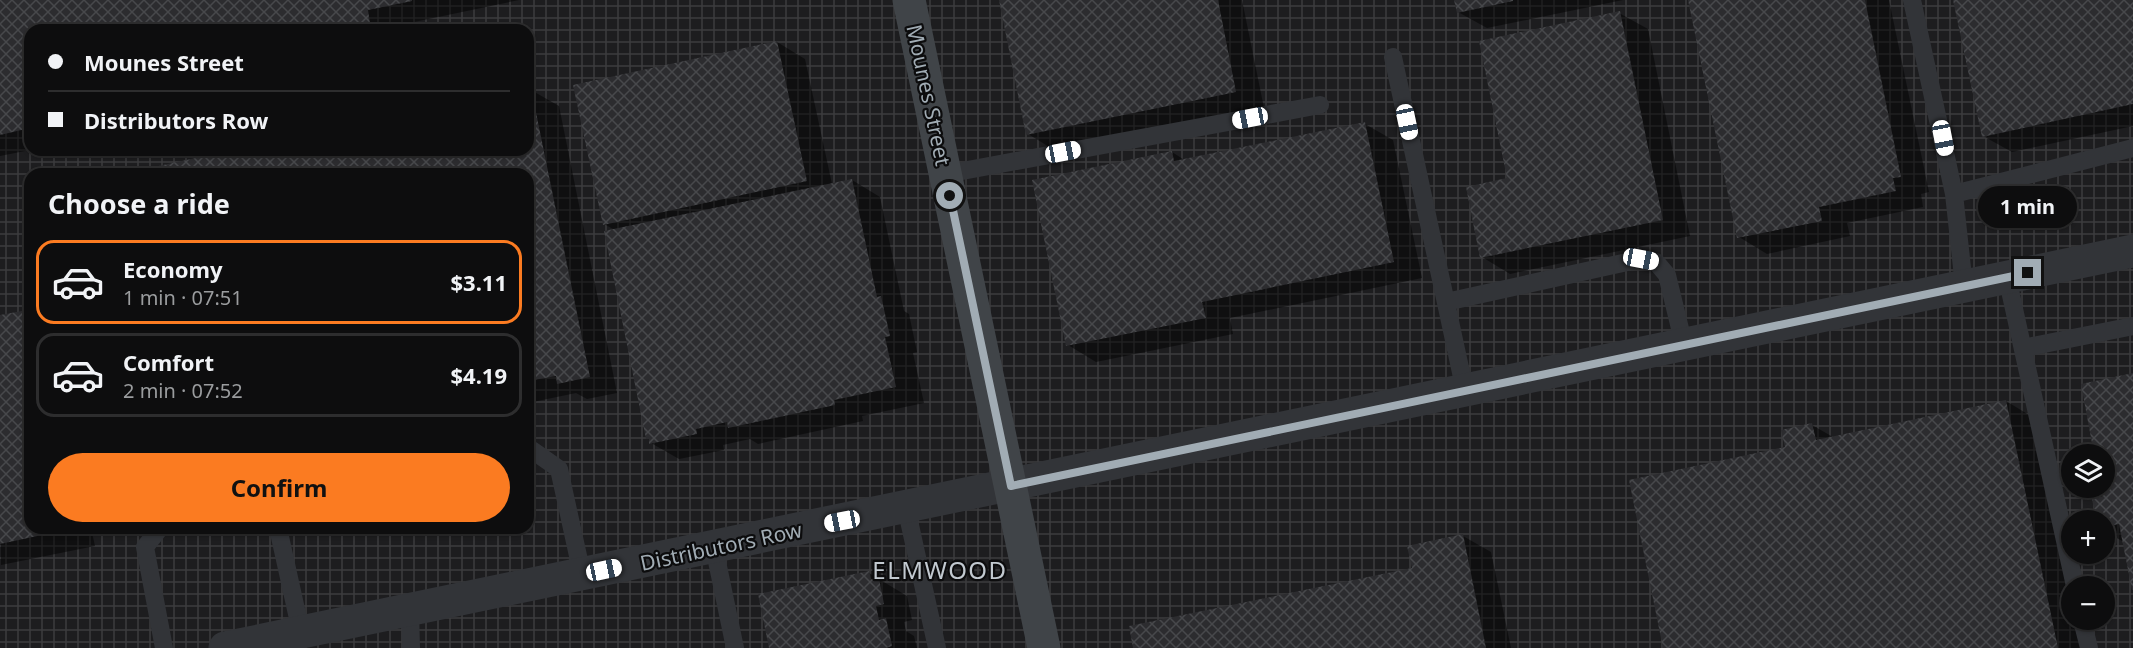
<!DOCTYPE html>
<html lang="en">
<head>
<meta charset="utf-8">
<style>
  body { margin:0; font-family:"Noto Sans",sans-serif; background:#161617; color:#f1f3f6; height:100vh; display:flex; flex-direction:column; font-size:22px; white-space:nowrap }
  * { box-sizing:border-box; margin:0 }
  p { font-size:20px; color:#9a9c9e }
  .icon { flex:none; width:33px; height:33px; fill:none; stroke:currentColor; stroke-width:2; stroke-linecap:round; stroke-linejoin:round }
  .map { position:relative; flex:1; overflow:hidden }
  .drawer { position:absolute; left:24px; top:168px; width:510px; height:366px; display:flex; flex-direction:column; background:#0d0d0e; border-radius:18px; box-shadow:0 2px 4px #0004,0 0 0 2px #2d2d2e }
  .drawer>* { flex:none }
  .banner { position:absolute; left:24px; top:24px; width:510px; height:132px; border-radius:18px; box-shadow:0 2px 4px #0004,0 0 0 2px #2d2d2e; display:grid; align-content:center; height:132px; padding:0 24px; background:#0d0d0e }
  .fabs { position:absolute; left:2061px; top:444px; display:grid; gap:12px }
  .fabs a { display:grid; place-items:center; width:54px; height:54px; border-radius:50%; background:#0d0d0e; box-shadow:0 2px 4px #0004,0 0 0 2px #2d2d2e; font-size:30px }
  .end { position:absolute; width:27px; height:27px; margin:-14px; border:8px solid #a1acb4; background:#111; box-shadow:0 0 0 3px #111 }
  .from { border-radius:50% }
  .bubble { position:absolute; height:42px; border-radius:21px; background:#0d0d0e; box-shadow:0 2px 4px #0004,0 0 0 2px #2d2d2e; font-size:20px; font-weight:700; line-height:42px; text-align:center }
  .car { position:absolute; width:18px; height:36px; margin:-18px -9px; border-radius:8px; box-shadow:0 0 4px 2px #0007; background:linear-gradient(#fff 24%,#345 0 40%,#fff 0 76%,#345 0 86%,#fff 0) }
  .banner b { display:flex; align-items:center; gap:21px; height:57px; font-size:22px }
  .banner b+b { border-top:2px solid #2d2d2e }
  .banner i { width:15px; height:15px; background:#f1f3f6 }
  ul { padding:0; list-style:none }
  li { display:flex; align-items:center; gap:18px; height:84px; margin:0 12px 9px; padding:0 12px; border:3px solid #2d2d2e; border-radius:18px }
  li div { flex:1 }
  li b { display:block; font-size:22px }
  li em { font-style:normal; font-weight:700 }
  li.active { border-color:#fb7b21 }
  li>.icon { width:54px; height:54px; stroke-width:1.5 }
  h2 { padding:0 24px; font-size:27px; line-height:72px }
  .action { display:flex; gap:12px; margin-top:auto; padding:12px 24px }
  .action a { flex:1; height:69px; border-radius:36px; background:#fb7b21; color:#111; font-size:24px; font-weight:700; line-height:69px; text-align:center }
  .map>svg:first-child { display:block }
  .industrial { fill:url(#industrial-grid); fill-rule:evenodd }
  .shadow { fill:#0007 }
  .building { fill:url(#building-cross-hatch) }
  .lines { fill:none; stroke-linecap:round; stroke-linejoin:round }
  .lane { stroke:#323438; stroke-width:18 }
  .street { stroke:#323438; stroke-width:33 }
  .secondary { stroke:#404448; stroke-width:33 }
  .route { stroke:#a1acb4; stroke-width:8 }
  .labels { text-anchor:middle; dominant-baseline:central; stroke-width:4.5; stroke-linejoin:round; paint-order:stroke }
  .street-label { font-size:21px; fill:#a1acb4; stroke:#0c0c0d }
  .quarter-label { font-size:24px; letter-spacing:1.5px; fill:#c2c9d0; stroke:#0c0c0d }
</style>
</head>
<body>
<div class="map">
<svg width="2133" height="648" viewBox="0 0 2133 648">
  <defs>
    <pattern id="industrial-grid" width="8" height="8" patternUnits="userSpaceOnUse" patternTransform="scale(1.5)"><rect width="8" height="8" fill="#1d1d1f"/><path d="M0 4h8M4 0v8" fill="none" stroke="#3b3b3d"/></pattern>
    <pattern id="building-cross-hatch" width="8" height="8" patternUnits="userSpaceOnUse" patternTransform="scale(1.5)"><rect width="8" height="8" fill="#2c2c2f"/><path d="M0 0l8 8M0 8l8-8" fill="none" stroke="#47484b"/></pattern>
  </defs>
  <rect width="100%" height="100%" fill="#111112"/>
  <!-- industrial -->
  <path class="industrial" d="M0,0h2133v648h-2133zM30,30h498v120h-498zM30,174h498v354h-498zM2072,454h32v34h-32zM2072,520h32v34h-32zM2072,586h32v34h-32z"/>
  <!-- shadow -->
  <path class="shadow" d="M0,0h519l-124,26 1,4h-366v120l-30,6z
    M1001,0h241l22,108 -208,43 -28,-17z
    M1456,0h167l-136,28 -29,-16z
    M1690,0h199l40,192 -8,2 2,13 -76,16 3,13 -83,18 -28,-17z
    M1954,0h179v126l-121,26 -29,-16z
    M1619,13l29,16 42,207 -180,38 -28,-17 27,-78z
    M777,42l28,17 27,125 20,-4 28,17 24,114 5,3 8,38 -4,1 11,50 -62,13 1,5 -105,23 -8,-5 -27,6 1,5 -45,9 -28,-16 -3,-5 -33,-208 -11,-6z
    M528,90h3l28,16 58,287 -30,6 -11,-6 -48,10v-229h-404l116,-24h288z
    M1365,124l28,16 29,138 -192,40 3,16 -137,28 -28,-17 104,-193 14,9z
    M21,312l9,5v211h61l4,18 -94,19 -1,-248z
    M2133,375v213l-9,-46 -20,-11v-11h-6l-4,-19 10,-3 -2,-10h2v-34h-8l-14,-69z
    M2006,401l28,17 38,179v23h4l6,28h-417l122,-200 25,-23 21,12z
    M1463,536l28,16 20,96h-376l278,-79z
    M869,573l38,23 5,24 -8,2 2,9 8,5 3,12h-146z"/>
  <!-- building -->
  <path class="building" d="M0,0h412v1l-44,9 3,20h-341v98l-30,7z
    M999,0h219l18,92 -210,43z
    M1454,0h59v1l-56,12z
    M1688,0h177l36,177 -8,1 3,13 -77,16 3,14 -85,17z
    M1953,0h180v104l-151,33z
    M1620,11l43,209 -183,38 -14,-71 41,-9 -28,-137z
    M777,41l30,140 -204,44 -30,-140z
    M531,88l59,289 -33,7 -1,-8 -28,5v-207h-406l110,-24h296v-61z
    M1365,122l29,140 -192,40 4,16 -140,28 -34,-166 140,-29 2,10z
    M852,179l25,118 4,-1 9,40 -5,1 11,50 -62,13 1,5 -107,23 -1,-6 -31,7 1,5 -48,10v-5h-3l-42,-208z
    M22,311l8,41v176l40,1 -70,15v-229z
    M2133,373v217h-1l-13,-66 -15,3v-7h-8l-4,-21 10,-2 -2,-9h4v-34h-10l-13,-70z
    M2006,400l52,248h-395l-34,-168 156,-33 -4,-17 31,-7 4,17z
    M1463,534l23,114h-353l-4,-22 283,-58 -5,-22z
    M869,571l2,8 8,-1 5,26 -8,2 3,14 7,-2 6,28 -6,2h-117l-11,-54z"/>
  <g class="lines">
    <!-- lane -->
    <path class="lane" d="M1912,0l42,194
      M1393,57l72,334
      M946,174l374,-69
      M2007,277l68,309
      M1964,286l-10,-92 179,-46
      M1446,302l195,-43 15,3 11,13 17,70
      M2023,348l110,-22
      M528,451l4,-1 27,19 23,105
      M906,507l31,141
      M160,528l-15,19 19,101
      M278,528l23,104
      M714,547l21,101
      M410,610l1,38
      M2082,620l7,28"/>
    <!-- street -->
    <path class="street" d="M225,648l1908,-397"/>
    <!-- secondary -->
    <path class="secondary" d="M909,0l135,648"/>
  </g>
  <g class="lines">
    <!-- route -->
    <path class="route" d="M950,196l61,290 1017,-213"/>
  </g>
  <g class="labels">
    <!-- street labels -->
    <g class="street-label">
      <text transform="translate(929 95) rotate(78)">Mounes Street</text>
      <text transform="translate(721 546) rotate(-12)">Distributors Row</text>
    </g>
    <!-- quarter labels -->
    <g class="quarter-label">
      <text x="940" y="569">ELMWOOD</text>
    </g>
  </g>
</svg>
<div class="fabs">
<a><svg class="icon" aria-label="layers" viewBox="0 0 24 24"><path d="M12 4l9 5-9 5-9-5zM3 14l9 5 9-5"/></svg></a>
<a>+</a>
<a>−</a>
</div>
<i class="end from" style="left:950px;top:196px"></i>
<i class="end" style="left:2028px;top:273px"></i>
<div class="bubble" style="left:1978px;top:186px;width:99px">1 min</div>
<i class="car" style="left:1250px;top:118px;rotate:259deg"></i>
<i class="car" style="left:1407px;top:122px;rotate:168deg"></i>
<i class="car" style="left:1943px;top:138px;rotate:169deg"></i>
<i class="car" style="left:1063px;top:152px;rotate:79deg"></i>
<i class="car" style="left:1641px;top:259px;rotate:101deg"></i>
<i class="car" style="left:842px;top:521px;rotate:259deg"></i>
<i class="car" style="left:604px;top:570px;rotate:78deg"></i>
<div class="banner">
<b><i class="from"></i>Mounes Street</b>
<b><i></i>Distributors Row</b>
</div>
<section class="drawer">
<h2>Choose a ride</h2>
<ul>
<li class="active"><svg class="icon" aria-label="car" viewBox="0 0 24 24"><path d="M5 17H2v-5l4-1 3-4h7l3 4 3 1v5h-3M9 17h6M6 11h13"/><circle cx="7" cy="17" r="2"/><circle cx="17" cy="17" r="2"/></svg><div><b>Economy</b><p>1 min · 07:51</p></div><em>$3.11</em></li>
<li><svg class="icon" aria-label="car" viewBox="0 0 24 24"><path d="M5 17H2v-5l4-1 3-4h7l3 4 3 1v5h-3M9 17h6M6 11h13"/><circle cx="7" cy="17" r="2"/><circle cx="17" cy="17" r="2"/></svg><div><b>Comfort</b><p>2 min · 07:52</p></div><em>$4.19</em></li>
</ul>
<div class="action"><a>Confirm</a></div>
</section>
</div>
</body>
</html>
